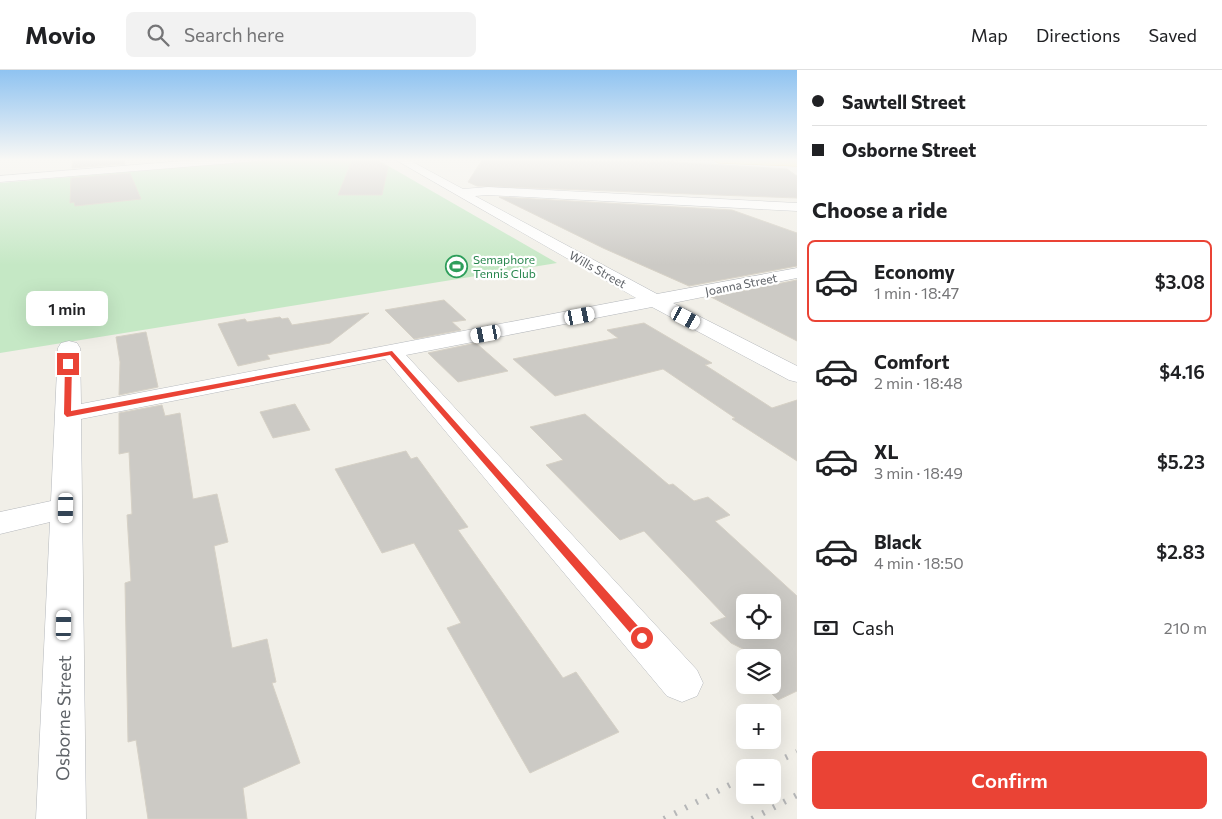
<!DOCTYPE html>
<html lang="en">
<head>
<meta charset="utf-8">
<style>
  body { margin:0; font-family:Commissioner,sans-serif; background:#f2f2f2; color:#202124; height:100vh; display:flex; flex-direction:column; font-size:19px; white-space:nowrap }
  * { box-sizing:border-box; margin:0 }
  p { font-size:16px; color:#757577 }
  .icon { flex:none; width:28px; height:28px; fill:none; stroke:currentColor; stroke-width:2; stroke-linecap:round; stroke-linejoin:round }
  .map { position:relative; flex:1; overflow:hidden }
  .details { display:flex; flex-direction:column; background:#fff; width:425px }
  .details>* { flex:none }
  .top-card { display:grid; align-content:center; height:110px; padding:0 15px; background:#fff }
  .tools { position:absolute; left:736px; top:524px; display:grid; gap:10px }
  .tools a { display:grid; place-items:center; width:45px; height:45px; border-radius:8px; background:#fff; box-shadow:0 5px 20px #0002; font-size:25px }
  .end { position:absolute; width:22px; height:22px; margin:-11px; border:6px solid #ea4335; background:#fff; box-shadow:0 0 0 2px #fff }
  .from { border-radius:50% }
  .bubble { position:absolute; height:35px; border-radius:8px; background:#fff; box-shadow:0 5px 20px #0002; font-size:16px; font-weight:600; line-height:35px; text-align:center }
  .car { position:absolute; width:15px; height:30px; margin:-15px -8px; border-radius:6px; box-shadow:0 0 4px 1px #0007; background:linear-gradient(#fff 24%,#345 0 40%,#fff 0 76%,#345 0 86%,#fff 0) }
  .top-card b { display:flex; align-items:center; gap:18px; height:48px; font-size:19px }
  .top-card b+b { border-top:1px solid #e0e0e0 }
  .top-card i { width:12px; height:12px; background:#202124 }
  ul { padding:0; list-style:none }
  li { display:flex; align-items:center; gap:15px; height:82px; margin:0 10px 8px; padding:0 5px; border:2px solid transparent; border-radius:8px }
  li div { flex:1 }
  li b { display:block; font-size:19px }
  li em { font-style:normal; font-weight:600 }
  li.on { border-color:#ea4335 }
  li>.icon { width:45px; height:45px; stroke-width:1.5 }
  h2 { padding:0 15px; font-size:22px; line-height:60px }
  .pay { display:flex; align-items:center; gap:12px; height:55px; padding:0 15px; font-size:19px }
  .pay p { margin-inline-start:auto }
  .button { display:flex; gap:10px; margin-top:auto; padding:10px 15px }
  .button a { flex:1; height:58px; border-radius:8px; background:#ea4335; color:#fff; font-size:20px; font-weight:600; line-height:58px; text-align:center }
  header { display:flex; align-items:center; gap:30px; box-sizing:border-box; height:70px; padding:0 25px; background:#fff; border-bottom:1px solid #e0e0e0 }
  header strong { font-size:24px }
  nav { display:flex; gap:28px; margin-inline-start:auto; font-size:18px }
  .search { width:350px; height:45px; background:#f2f2f2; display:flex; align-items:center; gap:12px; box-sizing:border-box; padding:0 18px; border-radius:8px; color:#757577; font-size:19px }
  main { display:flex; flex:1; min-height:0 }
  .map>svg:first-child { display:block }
  .green { fill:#c5e8c5 }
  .building { fill:#cccac5; stroke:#d6d1c6; fill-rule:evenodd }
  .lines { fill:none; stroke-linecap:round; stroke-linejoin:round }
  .minor-casing { stroke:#b5b8bc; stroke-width:1 }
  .major-casing { stroke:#f2c960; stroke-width:1 }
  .minor { fill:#fff; fill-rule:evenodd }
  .major { fill:#fff2af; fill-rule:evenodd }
  .rail { stroke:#b6b7b8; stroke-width:6; stroke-dasharray:2 10; stroke-linecap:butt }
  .route { fill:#ea4335 }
  .labels { text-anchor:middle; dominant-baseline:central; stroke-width:4.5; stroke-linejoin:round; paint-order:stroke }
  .far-leisure-label { font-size:12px; fill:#27864d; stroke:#fff; text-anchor:start }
  .far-street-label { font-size:12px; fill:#5f6368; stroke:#fff }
  .near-street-label { font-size:18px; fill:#5f6368; stroke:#fff }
</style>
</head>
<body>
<header>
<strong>Movio</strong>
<div class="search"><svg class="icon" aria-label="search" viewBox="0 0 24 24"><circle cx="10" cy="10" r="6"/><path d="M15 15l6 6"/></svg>Search here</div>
<nav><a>Map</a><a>Directions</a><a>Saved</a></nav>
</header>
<main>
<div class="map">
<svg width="797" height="749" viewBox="0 0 797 749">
  <rect width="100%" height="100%" fill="#f1efe8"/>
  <!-- green -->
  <path class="green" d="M267,90h111l179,103 -557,90v-170z"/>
  <!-- building -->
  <path class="building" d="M72,90h52l1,4 -53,4z
    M352,90h24l12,7 -6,28h-44z
    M482,90l179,2 -1,-1 127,8 10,7v22l-320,-12 -9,-4z
    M130,103l11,26 -66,7 -1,-4 -4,1 1,-25z
    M499,127l233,13 65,23v33l-108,20 -86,-38z
    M797,210v61l-86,-44z
    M444,230l22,20 -14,2 9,8 -47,9 -29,-29z
    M369,243l-39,30 -63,12 3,4 -32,7 -20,-42 27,-5 2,3 33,-5 2,2 6,-1 4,7z
    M644,253l68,40 -7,2 67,43 25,-8v61l-65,-42 3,-1 -72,-49 -108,27 -42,-37 105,-21 -11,-8z
    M146,262l12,55 -39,8 1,-33 -4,-25z
    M476,273l32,28 -50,11 -30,-29z
    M295,334l15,26 -37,8 -13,-26z
    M162,335l3,11 15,-3 13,86 24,-5 11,48 -14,4 18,102 35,-9 9,43 -4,1 28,80 -57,25 4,31h-99l-12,-79 -8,2 -3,-159 6,-2 -4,-66 5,-1 -3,-62 -10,2v-41z
    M585,344l84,71 4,-1 21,17 14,-4 22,18 -15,6 82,75v95l-19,9 -15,-15h9v-27h-23l6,-3 -24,-12 -21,-20 16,-6 -82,-86 -24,9 -74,-75 17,-5 -33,-33zM745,532h27v28h-27z
    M406,381l5,8 6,-2 51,70 -10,3 105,148 13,-6 43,60 -89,41 -83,-145 14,-5 -47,-80 -32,10 -47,-84z"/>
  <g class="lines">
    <defs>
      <path id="minor" d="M195,90h43l-5,3 -233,19v-6z
        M396,90h13l54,29 25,-2 309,16v8l-309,-16 -13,1 182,98 140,-26v10l-124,25 124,63v16l-8,-2 -137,-73 -246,48 291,315 6,13 -6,13 -15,6 -15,-6 -282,-337 -304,60 5,400h-50l14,-297 -50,12v-22l51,-11 7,-153 3,-5 8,-2 8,2 3,5 1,56 555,-106z"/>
      <path id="major" d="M714,90h83v6l-78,-3z"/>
    </defs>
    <!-- minor casing -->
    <use href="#minor" class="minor-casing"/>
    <!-- major casing -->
    <use href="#major" class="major-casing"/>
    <!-- minor -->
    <use href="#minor" class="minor"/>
    <!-- major -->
    <use href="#major" class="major"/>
    <!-- rail -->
    <path class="rail" d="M764,698l33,-16
      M664,749l81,-42
      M752,749l45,-24"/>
  </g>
  <!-- sky -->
  <linearGradient id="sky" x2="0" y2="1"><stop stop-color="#8fc3f1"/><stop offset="0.46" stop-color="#f9f8f5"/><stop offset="1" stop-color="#f9f8f5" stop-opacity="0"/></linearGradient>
  <rect width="797" height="195" fill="url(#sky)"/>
  <!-- route -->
  <path class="route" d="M392,281l254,284 2,3 -2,4h-8l-248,-287 -323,62 -3,-3 1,-50 3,-2 4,2 -1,47z"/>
  <!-- icons -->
  <defs>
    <symbol id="stadium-ring" viewBox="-11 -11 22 22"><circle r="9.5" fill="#fff" stroke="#2e9e5b" stroke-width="1.5"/><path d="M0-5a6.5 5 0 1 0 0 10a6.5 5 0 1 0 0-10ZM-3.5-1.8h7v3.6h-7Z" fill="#2e9e5b"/></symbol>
  </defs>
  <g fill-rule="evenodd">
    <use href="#stadium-ring" x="444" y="184" width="25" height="25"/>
  </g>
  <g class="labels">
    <!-- far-leisure labels -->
    <g class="far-leisure-label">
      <text x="473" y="189">Semaphore<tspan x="473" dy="14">Tennis Club</tspan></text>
    </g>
    <!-- far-street labels -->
    <g class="far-street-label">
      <text transform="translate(598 199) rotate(29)">Wills Street</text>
      <text transform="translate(741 214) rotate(-11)">Joanna Street</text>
    </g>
    <!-- near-street labels -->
    <g class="near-street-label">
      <text transform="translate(63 648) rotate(-89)">Osborne Street</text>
    </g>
  </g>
</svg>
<div class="tools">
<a><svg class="icon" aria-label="locate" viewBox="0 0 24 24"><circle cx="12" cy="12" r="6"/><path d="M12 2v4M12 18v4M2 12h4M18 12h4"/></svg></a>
<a><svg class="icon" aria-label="layers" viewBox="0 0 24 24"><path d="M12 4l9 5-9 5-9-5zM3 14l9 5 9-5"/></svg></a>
<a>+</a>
<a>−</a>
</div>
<i class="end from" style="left:642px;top:568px"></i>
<i class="end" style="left:68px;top:294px"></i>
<div class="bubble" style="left:26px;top:221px;width:82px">1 min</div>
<i class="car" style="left:580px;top:246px;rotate:79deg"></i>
<i class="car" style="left:686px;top:248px;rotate:118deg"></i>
<i class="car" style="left:486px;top:264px;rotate:259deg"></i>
<i class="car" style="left:66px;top:438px;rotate:181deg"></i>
<i class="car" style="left:64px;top:555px;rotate:1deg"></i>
</div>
<section class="details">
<div class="top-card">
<b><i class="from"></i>Sawtell Street</b>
<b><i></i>Osborne Street</b>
</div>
<h2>Choose a ride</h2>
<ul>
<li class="on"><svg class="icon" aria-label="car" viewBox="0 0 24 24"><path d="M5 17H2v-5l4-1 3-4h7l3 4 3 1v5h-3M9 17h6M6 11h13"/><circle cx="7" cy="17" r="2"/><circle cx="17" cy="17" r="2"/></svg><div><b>Economy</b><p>1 min · 18:47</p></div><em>$3.08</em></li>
<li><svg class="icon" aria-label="car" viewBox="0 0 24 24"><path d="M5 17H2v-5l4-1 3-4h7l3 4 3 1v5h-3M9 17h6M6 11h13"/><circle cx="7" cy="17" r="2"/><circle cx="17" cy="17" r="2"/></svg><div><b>Comfort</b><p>2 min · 18:48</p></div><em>$4.16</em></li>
<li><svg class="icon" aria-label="car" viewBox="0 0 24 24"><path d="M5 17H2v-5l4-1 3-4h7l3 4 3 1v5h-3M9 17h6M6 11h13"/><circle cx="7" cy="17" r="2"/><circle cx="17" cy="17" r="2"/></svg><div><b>XL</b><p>3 min · 18:49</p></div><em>$5.23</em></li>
<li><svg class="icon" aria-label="car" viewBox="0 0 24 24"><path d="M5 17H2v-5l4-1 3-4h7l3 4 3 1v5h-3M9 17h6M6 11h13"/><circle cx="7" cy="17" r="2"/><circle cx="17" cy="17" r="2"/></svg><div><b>Black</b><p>4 min · 18:50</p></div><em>$2.83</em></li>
</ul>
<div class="pay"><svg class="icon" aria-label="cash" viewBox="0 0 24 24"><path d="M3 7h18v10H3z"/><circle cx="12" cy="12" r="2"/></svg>Cash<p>210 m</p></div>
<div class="button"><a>Confirm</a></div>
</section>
</main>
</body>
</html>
